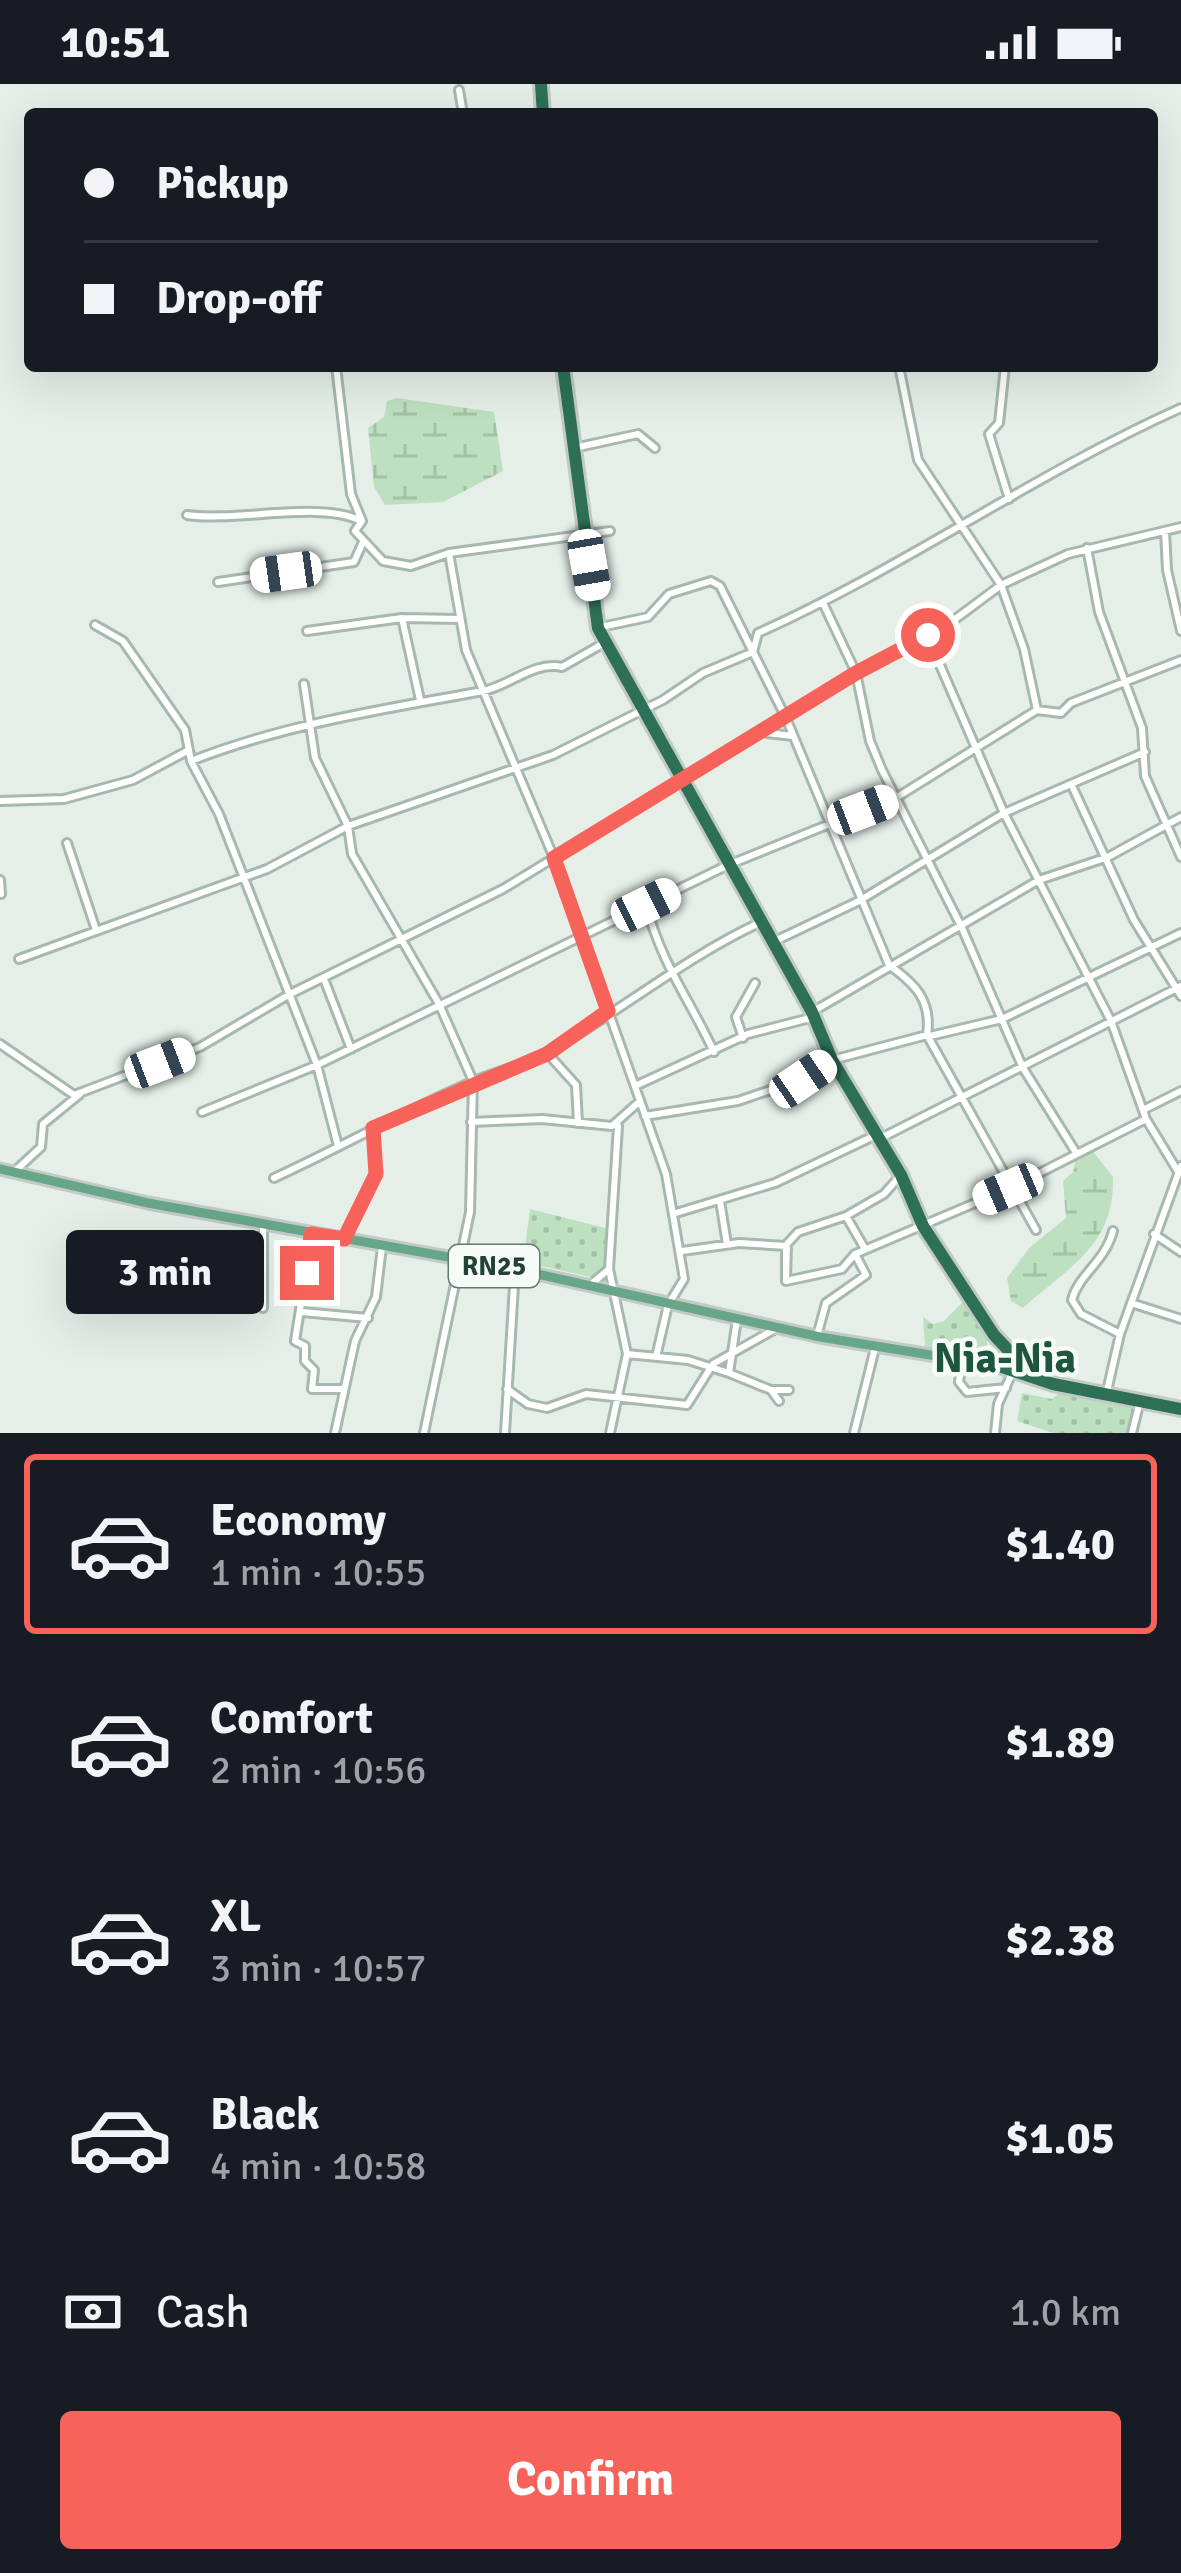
<!DOCTYPE html>
<html lang="en">
<head>
<meta charset="utf-8">
<style>
  body { margin:0; font-family:Signika,sans-serif; background:#20242c; color:#f1f3f6; height:100vh; display:flex; flex-direction:column; font-size:45px; white-space:nowrap }
  * { box-sizing:border-box; margin:0 }
  p { font-size:39px; color:#9ea1a6 }
  .icon { flex:none; width:66px; height:66px; fill:none; stroke:currentColor; stroke-width:2; stroke-linecap:round; stroke-linejoin:round }
  .map { position:relative; height:1349px; overflow:hidden }
  .details { display:flex; flex-direction:column; background:#171b24; flex:1 }
  .details>* { flex:none }
  .guide { position:absolute; left:24px; top:24px; width:1134px; height:264px; border-radius:12px; box-shadow:0 12px 48px #0002; display:grid; align-content:center; height:264px; padding:0 60px; background:#171b24 }
  .end { position:absolute; width:54px; height:54px; margin:-27px; border:15px solid #f7635a; background:#fff; box-shadow:0 0 0 6px #fff }
  .from { border-radius:50% }
  .bubble { position:absolute; height:84px; border-radius:12px; background:#171b24; box-shadow:0 12px 48px #0002; font-size:39px; font-weight:800; line-height:84px; text-align:center }
  .car { position:absolute; width:36px; height:72px; margin:-36px -18px; border-radius:15px; box-shadow:0 0 9px 3px #0007; background:linear-gradient(#fff 24%,#345 0 40%,#fff 0 76%,#345 0 86%,#fff 0) }
  .guide b { display:flex; align-items:center; gap:42px; height:114px; font-size:45px }
  .guide b+b { border-top:3px solid #363941 }
  .guide i { width:30px; height:30px; background:#f1f3f6 }
  ul { padding:21px 0 0; list-style:none }
  li { display:flex; align-items:center; gap:36px; height:180px; margin:0 24px 18px; padding:0 36px; border:6px solid transparent; border-radius:12px }
  li div { flex:1 }
  li b { display:block; font-size:45px }
  li em { font-style:normal; font-weight:800 }
  li.current { border-color:#f7635a }
  li>.icon { width:108px; height:108px; stroke-width:1.5 }
  .pay { display:flex; align-items:center; gap:30px; height:132px; padding:0 60px; font-size:45px }
  .pay p { margin-inline-start:auto }
  .button { display:flex; gap:24px; margin-top:auto; padding:24px 60px }
  .button a { flex:1; height:138px; border-radius:12px; background:#f7635a; color:#fff; font-size:48px; font-weight:800; line-height:138px; text-align:center }
  .status { display:flex; justify-content:space-between; align-items:center; height:84px; padding:0 60px; background:#171b24; direction:ltr }
  .status svg { height:33px; fill:currentColor }
  .map>svg:first-child { display:block }
  .grass { fill:url(#grass-dots) }
  .wetland { fill:url(#wetland-marsh) }
  .lines { fill:none; stroke-linecap:round; stroke-linejoin:round }
  .street-casing { stroke:#a7b8ae; stroke-width:12 }
  .primary-casing { stroke:#c1cac6; stroke-width:15 }
  .highway-casing { stroke:#c1cac6; stroke-width:18 }
  .street { stroke:#fff; stroke-width:6 }
  .primary { stroke:#68a68a; stroke-width:9 }
  .highway { stroke:#2d7055; stroke-width:12 }
  .route { stroke:#f7635a; stroke-width:15 }
  .labels { text-anchor:middle; dominant-baseline:central; stroke-width:9; stroke-linejoin:round; paint-order:stroke }
  .shield { fill:#f6fbf7; stroke:#627a6e; stroke-width:3 }
  .shield-label { font-size:27px; font-weight:bold; fill:#234234 }
  .district-label { font-size:42px; font-weight:bold; fill:#1d553d; stroke:#f6fbf7 }
</style>
</head>
<body>
<div class="status"><b>10:51</b><svg viewBox="0 0 49 12"><path d="M0 12V9h3v3zM5 12V6h3v6zM10 12V3h3v9zM15 12V0h3v12zM26 1h20v11H26zM47 4h2v5h-2z"/></svg></div>
<div class="map">
<svg width="1181" height="1349" viewBox="0 0 1181 1349">
  <defs>
    <pattern id="grass-dots" width="8" height="8" patternUnits="userSpaceOnUse" patternTransform="scale(3)"><rect width="8" height="8" fill="#bde0c0"/><path d="M2 2h.1M6 6h.1" fill="none" stroke="#a2c1a6" stroke-width="1.8" stroke-linecap="round"/></pattern>
    <pattern id="wetland-marsh" width="20" height="14" patternUnits="userSpaceOnUse" patternTransform="scale(3)"><rect width="20" height="14" fill="#bde0c0"/><path d="M1 5h8M5 5V1M11 12h8M15 12V8" fill="none" stroke="#a2c1a6"/></pattern>
  </defs>
  <rect width="100%" height="100%" fill="#e5efe8"/>
  <!-- grass -->
  <path class="grass" d="M530,1125l83,21 -5,38 -13,10 -72,-16z
    M965,1216l22,35v16l-17,7 -45,-10 -2,-31 10,7 11,-3z
    M1022,1309l30,6 7,-6 77,16 -7,24h-76l-36,-12z"/>
  <!-- wetland -->
  <path class="wetland" d="M397,314l97,14 9,59 -60,31 -58,3 -11,-18 -6,-59 16,-11 3,-16z
    M1091,1065l22,28c2,69 -45,90 -90,131l-12,-7 -4,-23 22,-30 37,-30 -3,-37 10,-9 4,-20z"/>
  <g class="lines">
    <defs>
      <path id="street" d="M459,6l4,24
        M336,282l15,128 11,27 -7,10 28,30 28,5 38,-13 161,-22
        M1005,282l-6,57 -10,11 20,65
        M900,287l18,89 83,125 23,64 13,61
        M574,364l64,-14 17,14
        M187,431c49,7 133,-14 172,5
        M1165,447l2,39 14,61
        M1087,464l12,64 43,116 3,48 36,81
        M449,469l17,97 88,208 112,316 18,105 -16,26 -12,52
        M218,498l136,-20 9,-20
        M823,519l33,70 14,68 12,29 80,158 61,140 52,83
        M402,534l18,82
        M95,541l28,16 62,89 6,31 28,53 98,251 21,81
        M601,543l47,-10 21,-23 42,-13 9,5 66,132 103,247c26,19 43,35 38,70l109,195
        M307,547l95,-13 58,1
        M927,551l77,178 107,208 35,98 31,51
        M304,600l11,74 33,68 4,28 87,150 34,77 -3,131 -46,221
        M767,649l26,3
        M191,677c94,-37 194,-52 292,-70 27,-5 50,-30 79,-24l42,-24
        M1073,704l61,132 47,76
        M0,717l64,-2 69,-19 56,-30
        M67,759l29,87
        M0,796l1,14
        M646,821c16,60 44,95 68,147
        M775,857l84,-40 145,-88 141,-61
        M19,875l248,-90 81,-43 205,-71 110,-55 40,-27 50,-21 5,-19c147,-66 276,-159 423,-225
        M324,895l27,70
        M812,928l227,-132 69,-23 73,-40
        M930,952l72,-17 179,-86
        M743,954l-7,-21 19,-34
        M0,960l74,51 126,-48 90,-53 213,-105 353,-216 90,-47 55,-41 67,-31 113,-27
        M548,970l28,31 2,38
        M635,1002l113,-52 66,-17
        M1145,1025l36,-18
        M202,1028l115,-47 411,-200 171,-69 138,-86 24,3 10,-10 110,-43
        M645,1032l93,-15 65,-22 29,-19 95,-25
        M471,1038l71,-3 70,7 28,-25
        M881,1054l300,-152
        M14,1088l27,-25 2,-23 37,-30
        M274,1094c66,-30 130,-67 198,-96 24,-11 53,-16 76,-30 70,-39 138,-95 211,-129
        M720,1117l7,43
        M676,1129l99,-30 103,-49
        M846,1132l19,33
        M263,1140v84
        M1113,1147c-8,31 -35,44 -41,69l9,14 39,20
        M312,1150l-17,107 10,5v15l9,9 -2,19h31
        M1154,1150l27,18
        M344,1155l32,-65 -3,-46
        M682,1167l57,-8 47,3v35l1,-37 11,-12 48,-16 38,-22 17,-19
        M786,1197l56,-12 13,-15 153,-65 138,-70
        M589,1202l20,-17
        M1131,1219l50,16
        M302,1228l66,6
        M817,1252l9,-33 40,-28 -11,-21
        M627,1270l61,6 41,13 8,-54
        M962,1279l-3,19 8,10 39,-4
        M729,1289l42,17 8,11
        M507,1305l21,15 19,4 39,-14 101,11 26,-41 64,-36
        M771,1306h18
        M1107,1307l13,-57 61,-168
        M335,1349l20,-92 21,-44 6,-50
        M505,1349l10,-164
        M610,1349l17,-79 -18,-85 9,-143
        M854,1349l21,-85
        M995,1349l3,-29 15,-33
        M1132,1349l8,-32"/>
      <path id="primary" d="M0,1085l148,34 367,66 305,68 178,29"/>
      <path id="highway" d="M541,0l2,30
        M563,282l35,262 214,384 20,48 69,115 22,51 71,109 40,42
        M1002,1283l51,17 128,25"/>
    </defs>
    <!-- street casing -->
    <use href="#street" class="street-casing"/>
    <!-- primary casing -->
    <use href="#primary" class="primary-casing"/>
    <!-- highway casing -->
    <use href="#highway" class="highway-casing"/>
    <!-- street -->
    <use href="#street" class="street"/>
    <!-- primary -->
    <use href="#primary" class="primary"/>
    <!-- highway -->
    <use href="#highway" class="highway"/>
  </g>
  <g class="lines">
    <!-- route -->
    <path class="route" d="M307,1189l4,-39 33,5 32,-65 -3,-46 174,-74 61,-43 -54,-153 302,-185 72,-38"/>
  </g>
  <g class="labels">
    <!-- shield labels -->
    <rect class="shield" x="449" y="1161" width="90" height="42" rx="9"/>
    <g class="shield-label">
      <text x="494" y="1182">RN25</text>
    </g>
    <!-- district labels -->
    <g class="district-label">
      <text x="1005" y="1274">Nia-Nia</text>
    </g>
  </g>
</svg>
<i class="end from" style="left:928px;top:551px"></i>
<i class="end" style="left:307px;top:1189px"></i>
<div class="bubble" style="left:66px;top:1146px;width:198px">3 min</div>
<i class="car" style="left:589px;top:481px;rotate:170deg"></i>
<i class="car" style="left:286px;top:488px;rotate:262deg"></i>
<i class="car" style="left:863px;top:726px;rotate:69deg"></i>
<i class="car" style="left:646px;top:821px;rotate:64deg"></i>
<i class="car" style="left:160px;top:979px;rotate:69deg"></i>
<i class="car" style="left:803px;top:995px;rotate:56deg"></i>
<i class="car" style="left:1008px;top:1105px;rotate:247deg"></i>
<div class="guide">
<b><i class="from"></i>Pickup</b>
<b><i></i>Drop-off</b>
</div>
</div>
<section class="details">
<ul>
<li class="current"><svg class="icon" aria-label="car" viewBox="0 0 24 24"><path d="M5 17H2v-5l4-1 3-4h7l3 4 3 1v5h-3M9 17h6M6 11h13"/><circle cx="7" cy="17" r="2"/><circle cx="17" cy="17" r="2"/></svg><div><b>Economy</b><p>1 min · 10:55</p></div><em>$1.40</em></li>
<li><svg class="icon" aria-label="car" viewBox="0 0 24 24"><path d="M5 17H2v-5l4-1 3-4h7l3 4 3 1v5h-3M9 17h6M6 11h13"/><circle cx="7" cy="17" r="2"/><circle cx="17" cy="17" r="2"/></svg><div><b>Comfort</b><p>2 min · 10:56</p></div><em>$1.89</em></li>
<li><svg class="icon" aria-label="car" viewBox="0 0 24 24"><path d="M5 17H2v-5l4-1 3-4h7l3 4 3 1v5h-3M9 17h6M6 11h13"/><circle cx="7" cy="17" r="2"/><circle cx="17" cy="17" r="2"/></svg><div><b>XL</b><p>3 min · 10:57</p></div><em>$2.38</em></li>
<li><svg class="icon" aria-label="car" viewBox="0 0 24 24"><path d="M5 17H2v-5l4-1 3-4h7l3 4 3 1v5h-3M9 17h6M6 11h13"/><circle cx="7" cy="17" r="2"/><circle cx="17" cy="17" r="2"/></svg><div><b>Black</b><p>4 min · 10:58</p></div><em>$1.05</em></li>
</ul>
<div class="pay"><svg class="icon" aria-label="cash" viewBox="0 0 24 24"><path d="M3 7h18v10H3z"/><circle cx="12" cy="12" r="2"/></svg>Cash<p>1.0 km</p></div>
<div class="button"><a>Confirm</a></div>
</section>
</body>
</html>
